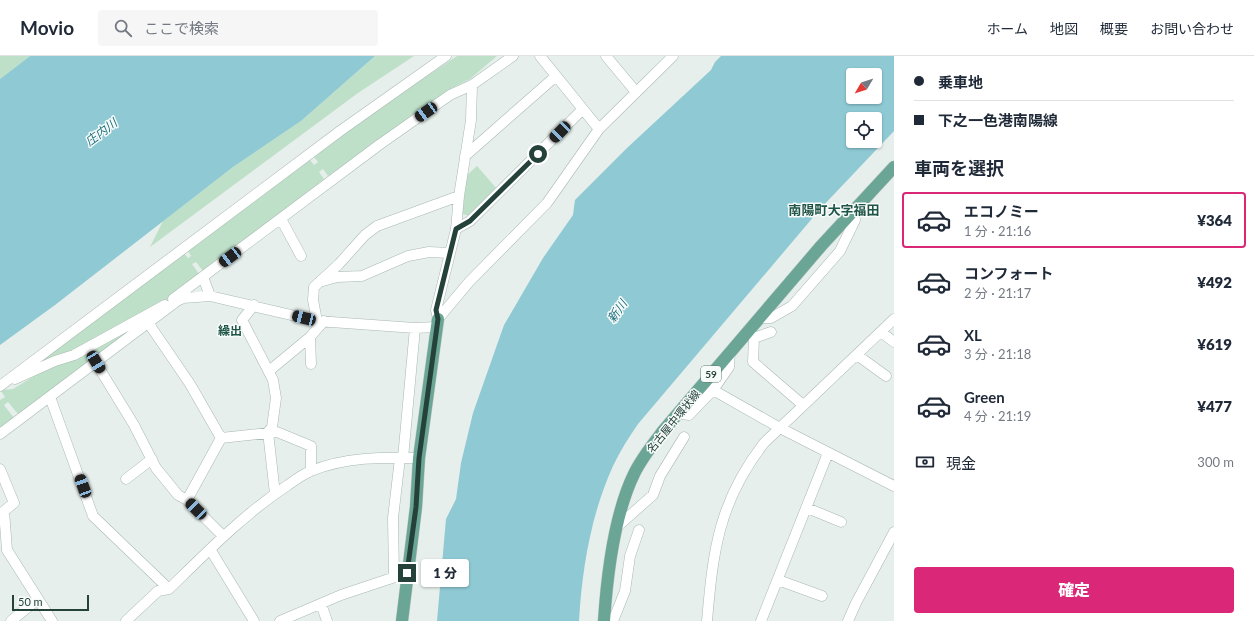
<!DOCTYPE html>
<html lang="ja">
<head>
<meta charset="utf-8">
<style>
  body { margin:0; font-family:Lato,"Noto Sans JP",sans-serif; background:#f6f6f7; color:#1f2937; height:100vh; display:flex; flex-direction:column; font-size:15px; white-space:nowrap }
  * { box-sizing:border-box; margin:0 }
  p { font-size:13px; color:#747a83 }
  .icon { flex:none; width:22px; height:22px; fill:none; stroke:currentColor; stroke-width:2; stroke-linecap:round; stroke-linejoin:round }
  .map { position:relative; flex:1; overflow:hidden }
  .drawer { display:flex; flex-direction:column; background:#fff; width:360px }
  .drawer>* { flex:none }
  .banner { display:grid; align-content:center; height:88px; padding:0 20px; background:#fff }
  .needle { width:26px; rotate:231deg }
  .fabs { position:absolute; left:846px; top:12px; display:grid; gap:8px }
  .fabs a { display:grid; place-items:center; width:36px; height:36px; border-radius:4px; background:#fff; box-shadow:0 1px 3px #0004; font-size:20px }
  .scale { position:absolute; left:12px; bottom:10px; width:77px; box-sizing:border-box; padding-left:4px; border:2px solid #24423a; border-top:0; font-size:11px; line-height:14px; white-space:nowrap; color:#24423a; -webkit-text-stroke:3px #f7fbf9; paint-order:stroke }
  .end { position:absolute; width:18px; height:18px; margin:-9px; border:5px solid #24423a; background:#fff; box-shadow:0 0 0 2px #fff }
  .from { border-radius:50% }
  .bubble { position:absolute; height:28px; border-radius:4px; background:#fff; box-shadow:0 1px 3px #0004; font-size:13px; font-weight:800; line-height:28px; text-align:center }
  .car { position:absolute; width:12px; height:24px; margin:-12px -6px; border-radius:5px; box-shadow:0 0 3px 1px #0007; background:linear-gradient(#222 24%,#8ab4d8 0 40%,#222 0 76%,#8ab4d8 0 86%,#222 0) }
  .banner b { display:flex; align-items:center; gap:14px; height:38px; font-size:15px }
  .banner b+b { border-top:1px solid #e0e1e3 }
  .banner i { width:10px; height:10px; background:#1f2937 }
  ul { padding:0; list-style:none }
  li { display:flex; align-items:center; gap:12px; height:56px; margin:0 8px 6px; padding:0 12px; border:2px solid transparent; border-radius:4px }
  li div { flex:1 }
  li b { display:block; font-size:15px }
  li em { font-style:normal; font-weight:800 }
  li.active { border-color:#db2777 }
  li>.icon { width:36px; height:36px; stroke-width:1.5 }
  h2 { padding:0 20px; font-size:18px; line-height:48px }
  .pay { display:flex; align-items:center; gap:10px; height:44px; padding:0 20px; font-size:15px }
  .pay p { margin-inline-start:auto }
  .primary-button { display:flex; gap:8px; margin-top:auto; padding:8px 20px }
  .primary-button a { flex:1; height:46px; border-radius:4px; background:#db2777; color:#fff; font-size:16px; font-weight:800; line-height:46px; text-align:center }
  header { display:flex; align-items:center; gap:24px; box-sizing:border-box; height:56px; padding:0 20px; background:#fff; border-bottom:1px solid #e0e1e3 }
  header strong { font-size:19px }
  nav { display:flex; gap:22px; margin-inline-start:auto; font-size:14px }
  .search { width:280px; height:36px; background:#f6f6f7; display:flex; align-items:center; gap:10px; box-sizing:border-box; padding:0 14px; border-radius:4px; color:#747a83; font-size:15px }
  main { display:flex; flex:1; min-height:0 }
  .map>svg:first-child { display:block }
  .green { fill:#bfe0c8 }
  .water { fill:#8ec9d4; fill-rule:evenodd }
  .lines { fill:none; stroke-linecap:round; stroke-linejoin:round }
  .minor-casing { stroke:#a8b8b2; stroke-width:11 }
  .major-casing { stroke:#c2cac8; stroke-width:13 }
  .minor { stroke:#fff; stroke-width:10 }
  .major { stroke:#6aa596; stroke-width:12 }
  .route { stroke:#24423a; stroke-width:5 }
  .labels { text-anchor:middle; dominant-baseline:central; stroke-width:3; stroke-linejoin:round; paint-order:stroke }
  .shield { fill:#f7fbf9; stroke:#637a73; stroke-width:1 }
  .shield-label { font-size:10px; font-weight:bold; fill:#24423a }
  .street-label { font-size:11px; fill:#24423a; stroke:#f7fbf9 }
  .water-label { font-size:12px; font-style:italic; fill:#1c6f80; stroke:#f7fbf9 }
  .neighbourhood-label { font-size:12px; font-weight:bold; fill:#1f5548; stroke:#f7fbf9 }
  .quarter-label { font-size:13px; font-weight:bold; fill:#1f5548; stroke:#f7fbf9 }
</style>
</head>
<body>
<header>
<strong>Movio</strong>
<div class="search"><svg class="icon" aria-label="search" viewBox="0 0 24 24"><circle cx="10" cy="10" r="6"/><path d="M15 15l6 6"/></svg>ここで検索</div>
<nav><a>ホーム</a><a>地図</a><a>概要</a><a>お問い合わせ</a></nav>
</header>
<main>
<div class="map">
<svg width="894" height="565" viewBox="0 0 894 565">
  <rect width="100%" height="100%" fill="#e6efeb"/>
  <!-- green -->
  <path class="green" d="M0,0h30l-30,23z
    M375,0h39l-56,37 -208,154 13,-26 70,-54 68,-46z
    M457,0h40l-27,23 -22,11 -120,86 -5,-7 -4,3 5,7 -121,92 -7,-9 -4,2 7,10 -37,29 -89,50 -49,20 160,-120 4,5 3,-2 -3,-5 122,-91 4,5 4,-3 -4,-5 71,-53z
    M477,110l20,23 -27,27 -8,-2 5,-39z
    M151,259l-133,99 -10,-12 -4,3 10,13 -14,10v-28l5,-3 -4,-6 1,-1 11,-1 43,-26z"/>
  <!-- water -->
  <path class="water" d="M30,0h345l-74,65 -68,46 -178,138 -55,40v-266z
    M721,0h173v75l-73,77 -183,216c-9,13 -18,27 -25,42 -22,48 -31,103 -34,155h-142l9,-102 10,-20 5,-36 12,-50 31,-88 39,-67 30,-43 2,-15 52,-52 84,-78 4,-8zM853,19h22v22h-22zM853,63h22v22h-22z"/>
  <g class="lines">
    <defs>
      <path id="minor" d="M540,0l59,73
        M606,0l30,36
        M465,100l91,-80
        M281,163l20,37
        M456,173l14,-8 113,-112
        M203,221l7,19
        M323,225l14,-4 25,-1 46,-20 21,-4 21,1
        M173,243l206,-154 71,-50 22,-10 41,-29
        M254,249l-12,15 31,60 3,18 -4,29 -4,5 7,62
        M759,262h12l21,-12 48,-55 15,-31 -5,-6
        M438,263l31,-37 78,-79 52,-74 74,-73
        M438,263l-2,-9 20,-81 3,-33 12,-76 1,-35
        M317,265l-4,-21 1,-13 25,-23 26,-29 12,-9 82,-30
        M149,268l41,60 31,54
        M748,274l6,8 -1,24 50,43
        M881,276l13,10
        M310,281l1,27
        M754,282l17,-6
        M857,299l29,21
        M96,307l38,62 22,43 22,27 9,5 36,36
        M269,315l41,-34 14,-16
        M15,323l40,-18 19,-6 91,-50
        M0,330l340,-255 106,-75
        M713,334l16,-23 1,-16
        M50,341l43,119 76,73
        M678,357l11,2 24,-25 67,38 114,58
        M0,378l177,-133 6,-3 27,-2 107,25 98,7 21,-1
        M403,402l12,-130
        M0,413l14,34 -10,8 3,39 45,71
        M126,423l26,-20
        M187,444l34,-62 56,-6 34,14v25
        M807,452l34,14
        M618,470l35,-31 7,-19 24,-39
        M210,493l44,72
        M394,521l-1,-59 7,-60
        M778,524l44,16
        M321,548l6,17
        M11,565l27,-22
        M126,565l32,-30 11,-2c38,-37 75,-75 119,-104 7,-5 15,-11 23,-14 34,-14 72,-14 108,-13
        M280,565l61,-26 66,-22
        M613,565l12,-30 5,-35 9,-26
        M707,565c6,-71 12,-120 57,-178l130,-124
        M761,565l67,-168
        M848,565l8,-18 38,-71"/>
      <path id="major" d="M402,565l14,-114 3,-49 19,-139
        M604,565c3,-45 10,-106 30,-147 7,-15 19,-30 29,-43l158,-185 73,-79"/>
    </defs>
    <!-- minor casing -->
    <use href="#minor" class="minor-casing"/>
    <!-- major casing -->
    <use href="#major" class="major-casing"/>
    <!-- minor -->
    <use href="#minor" class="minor"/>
    <!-- major -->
    <use href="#major" class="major"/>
  </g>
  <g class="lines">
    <!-- route -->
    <path class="route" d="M407,517l9,-66 3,-49 19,-139 -2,-9 20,-81 14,-8 68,-67"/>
  </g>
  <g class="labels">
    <!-- shield labels -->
    <rect class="shield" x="701" y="310" width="20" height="16" rx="3"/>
    <g class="shield-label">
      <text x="711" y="318">59</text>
    </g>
    <!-- street labels -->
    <g class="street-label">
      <text transform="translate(673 365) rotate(-51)">名古屋中環状線</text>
    </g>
    <!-- water labels -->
    <g class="water-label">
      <text transform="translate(101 76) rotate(-37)">庄内川</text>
      <text transform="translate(617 255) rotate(-55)">新川</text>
    </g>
    <!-- neighbourhood labels -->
    <g class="neighbourhood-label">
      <text x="230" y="274">繰出</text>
    </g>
    <!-- quarter labels -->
    <g class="quarter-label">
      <text x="834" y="154">南陽町大字福田</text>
    </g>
  </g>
</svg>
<div class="fabs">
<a><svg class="needle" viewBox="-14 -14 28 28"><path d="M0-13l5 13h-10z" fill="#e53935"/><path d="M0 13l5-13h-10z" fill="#747a83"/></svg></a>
<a><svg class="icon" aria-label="locate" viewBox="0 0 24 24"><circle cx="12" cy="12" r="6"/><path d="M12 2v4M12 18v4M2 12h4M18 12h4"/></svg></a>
</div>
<div class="scale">50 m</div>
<i class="end from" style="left:538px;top:98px"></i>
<i class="end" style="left:407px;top:517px"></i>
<div class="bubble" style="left:421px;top:503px;width:48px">1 分</div>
<i class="car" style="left:426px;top:56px;rotate:235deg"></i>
<i class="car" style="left:560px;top:76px;rotate:225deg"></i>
<i class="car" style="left:230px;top:201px;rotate:233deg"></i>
<i class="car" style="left:304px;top:262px;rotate:284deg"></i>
<i class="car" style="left:96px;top:306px;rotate:149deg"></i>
<i class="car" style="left:83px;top:430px;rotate:340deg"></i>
<i class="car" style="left:196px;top:453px;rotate:315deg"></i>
</div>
<section class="drawer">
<div class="banner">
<b><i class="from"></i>乗車地</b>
<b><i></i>下之一色港南陽線</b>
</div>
<h2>車両を選択</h2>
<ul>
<li class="active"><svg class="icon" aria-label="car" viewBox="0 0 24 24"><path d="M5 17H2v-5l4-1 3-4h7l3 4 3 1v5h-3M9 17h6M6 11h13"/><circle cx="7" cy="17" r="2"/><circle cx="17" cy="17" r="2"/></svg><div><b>エコノミー</b><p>1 分 · 21:16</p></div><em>¥364</em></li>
<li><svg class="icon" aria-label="car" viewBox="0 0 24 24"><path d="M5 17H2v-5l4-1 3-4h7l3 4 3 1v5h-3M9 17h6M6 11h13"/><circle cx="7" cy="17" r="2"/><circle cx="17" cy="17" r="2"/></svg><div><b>コンフォート</b><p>2 分 · 21:17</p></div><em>¥492</em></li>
<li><svg class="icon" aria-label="car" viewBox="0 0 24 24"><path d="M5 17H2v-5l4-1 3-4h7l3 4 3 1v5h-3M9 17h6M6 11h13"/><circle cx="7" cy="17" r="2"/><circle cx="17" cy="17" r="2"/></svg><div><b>XL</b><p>3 分 · 21:18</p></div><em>¥619</em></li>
<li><svg class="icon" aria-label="car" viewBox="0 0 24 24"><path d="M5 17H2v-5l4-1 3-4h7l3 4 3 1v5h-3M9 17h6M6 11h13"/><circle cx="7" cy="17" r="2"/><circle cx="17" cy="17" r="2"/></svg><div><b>Green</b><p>4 分 · 21:19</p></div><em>¥477</em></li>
</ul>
<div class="pay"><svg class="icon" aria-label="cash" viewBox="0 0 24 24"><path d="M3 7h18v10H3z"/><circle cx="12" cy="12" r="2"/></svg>現金<p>300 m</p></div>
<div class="primary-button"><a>確定</a></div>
</section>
</main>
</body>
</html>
